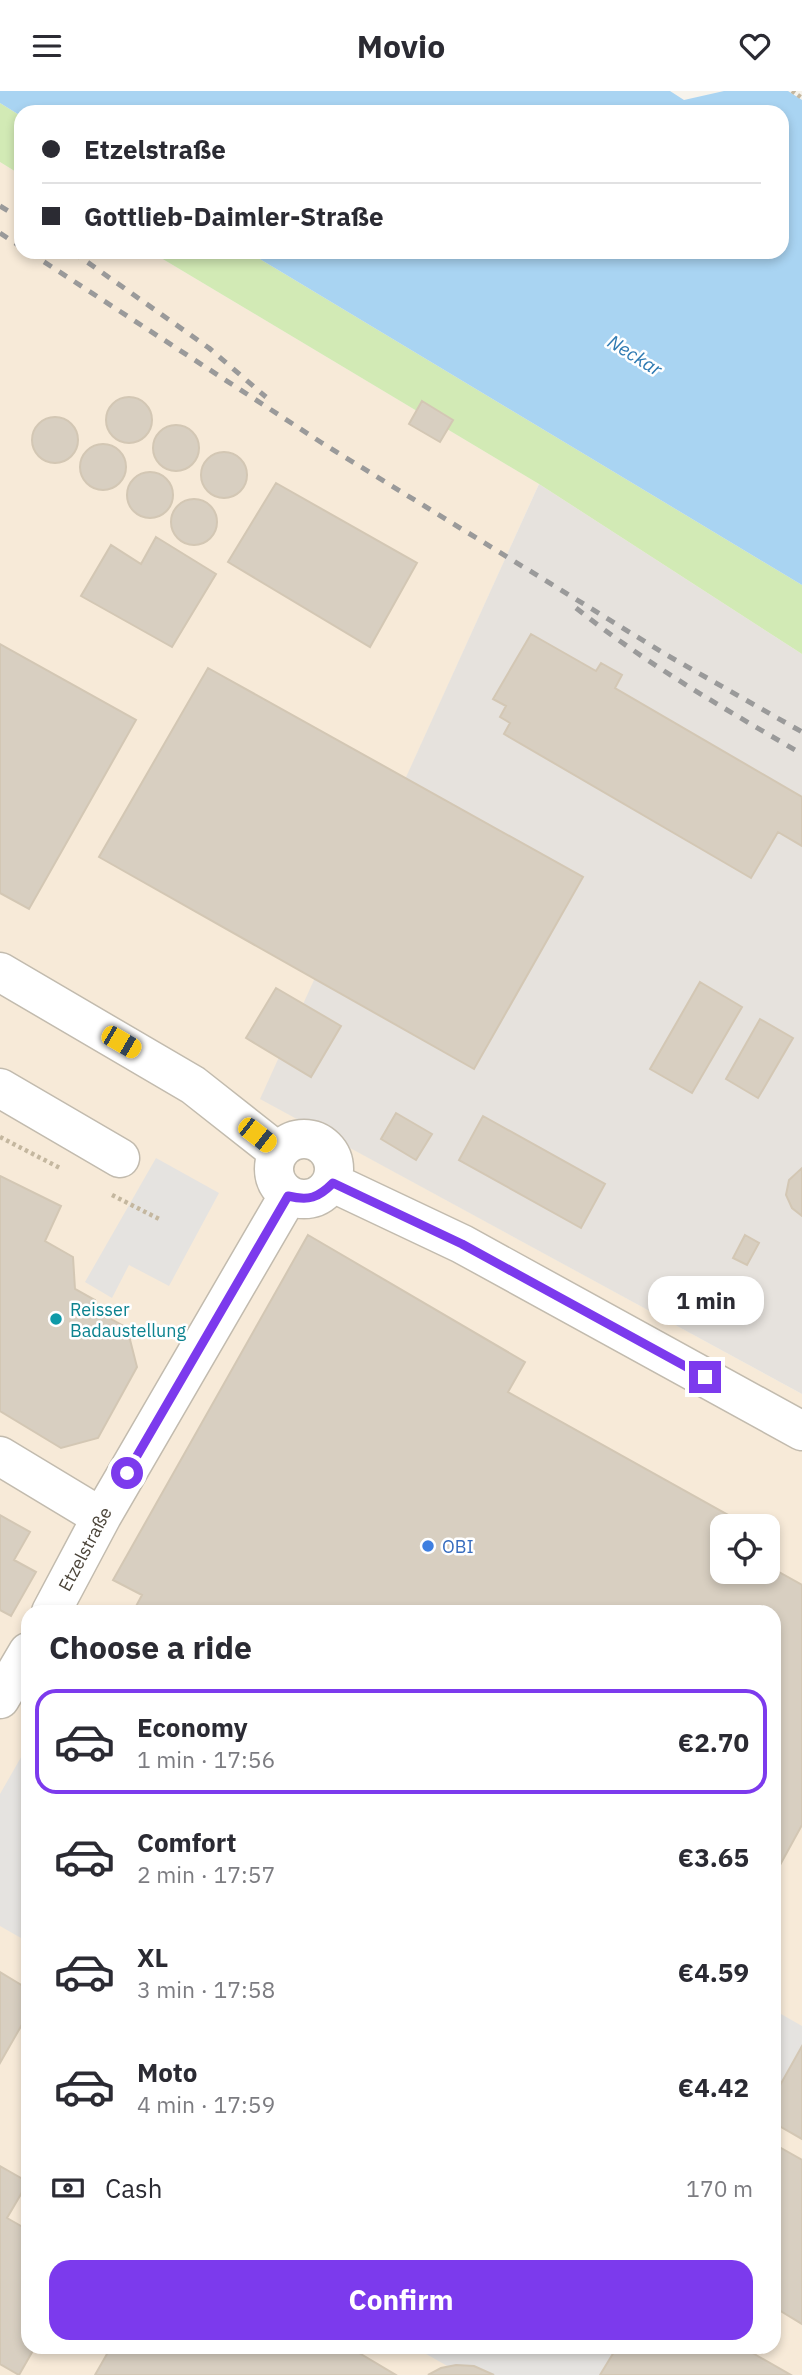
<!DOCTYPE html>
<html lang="en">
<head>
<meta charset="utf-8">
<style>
  body { margin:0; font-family:"IBM Plex Sans",sans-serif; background:#f2f2f3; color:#2b2b33; height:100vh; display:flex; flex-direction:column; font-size:26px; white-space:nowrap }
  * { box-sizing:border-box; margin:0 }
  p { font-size:23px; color:#7c7c81 }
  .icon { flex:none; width:38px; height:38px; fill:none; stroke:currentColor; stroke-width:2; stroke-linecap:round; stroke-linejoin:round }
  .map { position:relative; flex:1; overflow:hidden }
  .panel { position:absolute; left:21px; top:1514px; width:760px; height:749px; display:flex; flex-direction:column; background:#fff; border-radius:21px; box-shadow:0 4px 10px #0003 }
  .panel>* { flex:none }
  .hud { position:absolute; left:14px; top:14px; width:775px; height:154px; border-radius:21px; box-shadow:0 4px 10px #0003; display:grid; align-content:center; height:154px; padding:0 28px; background:#fff }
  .buttons { position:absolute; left:710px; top:1423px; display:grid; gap:14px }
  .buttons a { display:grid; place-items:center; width:70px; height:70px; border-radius:14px; background:#fff; box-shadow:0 4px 10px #0003; font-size:35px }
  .end { position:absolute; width:32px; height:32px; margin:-16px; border:9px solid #7c3aed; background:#fff; box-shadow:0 0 0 4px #fff }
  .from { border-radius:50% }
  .bubble { position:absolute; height:49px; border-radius:21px; background:#fff; box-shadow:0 4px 10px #0003; font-size:23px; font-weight:700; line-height:49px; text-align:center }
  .car { position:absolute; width:21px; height:42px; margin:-21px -10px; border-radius:9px; box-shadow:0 0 5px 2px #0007; background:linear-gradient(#f5c518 24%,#345 0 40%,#f5c518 0 76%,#345 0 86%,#f5c518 0) }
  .hud b { display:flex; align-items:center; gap:24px; height:66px; font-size:26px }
  .hud b+b { border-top:2px solid #e1e1e2 }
  .hud i { width:18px; height:18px; background:#2b2b33 }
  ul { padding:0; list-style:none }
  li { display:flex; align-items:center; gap:21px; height:105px; margin:0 14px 10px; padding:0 14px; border:4px solid transparent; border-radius:21px }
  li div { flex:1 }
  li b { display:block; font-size:26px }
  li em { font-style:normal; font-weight:700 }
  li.selected { border-color:#7c3aed }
  li>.icon { width:63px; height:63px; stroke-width:1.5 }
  h2 { padding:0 28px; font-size:32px; line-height:84px }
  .pay { display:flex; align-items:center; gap:18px; height:77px; padding:0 28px; font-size:26px }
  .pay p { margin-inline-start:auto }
  .primary-button { display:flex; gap:14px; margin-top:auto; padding:14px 28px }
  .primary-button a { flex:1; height:80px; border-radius:21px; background:#7c3aed; color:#fff; font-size:28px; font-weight:700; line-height:80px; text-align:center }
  header { display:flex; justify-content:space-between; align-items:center; height:91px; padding:0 28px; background:#fff; font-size:32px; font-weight:700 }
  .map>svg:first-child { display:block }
  .commercial { fill:#f7ead8; fill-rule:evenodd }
  .industrial { fill:#e6e2dd }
  .green { fill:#d2eab5 }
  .parking { fill:#e5e3e0 }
  .water { fill:#a9d4f2 }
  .building { fill:#d8cfc1; stroke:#d3c7b4; stroke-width:2 }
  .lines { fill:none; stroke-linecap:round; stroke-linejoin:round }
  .minor-casing { stroke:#c2bbae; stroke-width:41 }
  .path { stroke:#c4b79f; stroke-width:4.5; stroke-dasharray:3.5 3.5; stroke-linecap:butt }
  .minor { stroke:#fff; stroke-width:38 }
  .rail { stroke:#9a9a9a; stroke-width:5; stroke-dasharray:9 9; stroke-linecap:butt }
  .route { stroke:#7c3aed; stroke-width:9 }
  .culture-dot { fill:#0f9aa8; stroke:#fff; stroke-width:2.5 }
  .shop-dot { fill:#3f7fe0; stroke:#fff; stroke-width:2.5 }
  .labels { text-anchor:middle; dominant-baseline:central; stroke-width:5; stroke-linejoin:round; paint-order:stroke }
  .culture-label { font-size:18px; fill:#0d838f; stroke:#fff; text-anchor:start }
  .shop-label { font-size:18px; fill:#366cbe; stroke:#fff; text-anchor:start }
  .street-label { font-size:18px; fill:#4b4439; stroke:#fff }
  .water-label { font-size:19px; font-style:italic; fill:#2e7ab2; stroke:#fff }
</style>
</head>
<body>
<header><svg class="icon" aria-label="menu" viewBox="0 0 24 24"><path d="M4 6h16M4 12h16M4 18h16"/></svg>Movio<svg class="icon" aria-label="heart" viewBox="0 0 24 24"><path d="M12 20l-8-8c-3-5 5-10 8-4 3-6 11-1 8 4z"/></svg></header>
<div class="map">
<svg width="802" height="2284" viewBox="0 0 802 2284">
  <rect width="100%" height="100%" fill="#f6f3ec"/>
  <!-- commercial -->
  <path class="commercial" d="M0,71l21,13v77h130l388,232 -278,615 541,295v981h-802zM723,1435h45v45h-45zM28,1521h746v735h-746z"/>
  <!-- industrial -->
  <path class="industrial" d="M539,393l263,170v740l-542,-295z"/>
  <!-- green -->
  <path class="green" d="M0,12l21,13v59l-21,-13z
    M151,161h97l554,333v69l-263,-170z"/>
  <!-- parking -->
  <path class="parking" d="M156,1067l63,35 -50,93 -40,-21 -17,33 -27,-16z
    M28,1654v197l-28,-16v-132z
    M774,1919l28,16v22l-28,48z
    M414,2256h203l-17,28h-137z"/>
  <!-- water -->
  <path class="water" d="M0,0h670l14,9 40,-9h64l14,9v485l-554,-333h534v-140h-761v4l-21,-13z"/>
  <!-- building -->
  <path class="building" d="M106 329a23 23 0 1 1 46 0a23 23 0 1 1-46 0Z
    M422,310l31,19 -13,22 -31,-18z
    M32 349a23 23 0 1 1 46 0a23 23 0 1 1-46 0Z
    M153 357a23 23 0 1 1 46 0a23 23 0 1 1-46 0Z
    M80 376a23 23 0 1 1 46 0a23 23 0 1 1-46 0Z
    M201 384a23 23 0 1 1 46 0a23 23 0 1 1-46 0Z
    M127 404a23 23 0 1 1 46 0a23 23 0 1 1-46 0Z
    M276,392l141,80 -47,84 -142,-85z
    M171 431a23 23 0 1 1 46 0a23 23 0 1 1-46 0Z
    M156,446l60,37 -44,73 -91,-51 30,-51 30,19z
    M531,543l65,37 5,-8 21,12 -7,13 187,109v49l-24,-14 -27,46 -247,-144 6,-11 -10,-6 6,-11 -13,-7z
    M0,553l136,76 -107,189 -29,-16z
    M208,577l375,209 -109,192 -375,-212z
    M700,891l42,25 -50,86 -42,-24z
    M276,897l65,38 -30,51 -65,-39z
    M760,928l33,19 -35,60 -32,-19z
    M396,1022l36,21 -16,26 -35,-21z
    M483,1025l122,68 -24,44 -122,-68z
    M802,1077v48l-10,-8 -6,-13 3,-15z
    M0,1085l61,30 -16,35 28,16 2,32 20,11v10l32,18 10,39 -39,71 -37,10 -61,-37z
    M308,1144l217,127 -17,30 240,134h-25v45h45v-5l34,19v240l-28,51v-264h-641l9,-17 -29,-15z
    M745,1144l14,8 -12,22 -14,-7z
    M0,1424l30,17 -16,28 22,12 -25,44 -11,-6z
    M0,1881l28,17v25l-28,49z
    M802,1955v93l-28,-16v-27z
    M774,2053l28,16v164l-28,-17z
    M0,2075l28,16 -21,36 21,12v117h7l-16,28 -19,-11z
    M111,2256h238l47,28h-301z
    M617,2256h125l49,28h-191z
    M456,2274l18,1 20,9h-66l13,-7z"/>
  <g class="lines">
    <defs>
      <path id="minor" d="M0,881l193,113 85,67
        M0,997l120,70
        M274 1078a30 30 0 1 1 60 0a30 30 0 1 1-60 0Z
        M333,1092l129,61 340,187
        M0,1365l101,61
        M51,1521l51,-96 186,-320
        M0,1608l28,-47"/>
    </defs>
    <!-- minor casing -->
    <use href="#minor" class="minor-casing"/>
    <!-- path -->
    <path class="path" d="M792,0l10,7
      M0,1046l60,31
      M112,1104l49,25"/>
    <!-- minor -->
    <use href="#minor" class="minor"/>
    <!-- rail -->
    <path class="rail" d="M0,115l21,13
      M0,142l21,14
      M29,161l293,191 343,211 137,78
      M73,161l136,96 57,49
      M576,517c70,56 149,101 226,146"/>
  </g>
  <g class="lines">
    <!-- route -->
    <path class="route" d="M127,1382l161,-277c21,5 30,2 45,-13l129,61 243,133"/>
  </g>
  <!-- markers -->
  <circle class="culture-dot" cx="56" cy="1228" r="7"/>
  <circle class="shop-dot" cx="428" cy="1455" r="7"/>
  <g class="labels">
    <!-- culture labels -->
    <g class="culture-label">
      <text x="70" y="1218">Reisser<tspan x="70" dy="21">Badaustellung</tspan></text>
    </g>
    <!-- shop labels -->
    <g class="shop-label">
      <text x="442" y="1455">OBI</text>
    </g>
    <!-- street labels -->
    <g class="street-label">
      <text transform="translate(85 1458) rotate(-62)">Etzelstraße</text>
    </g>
    <!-- water labels -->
    <g class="water-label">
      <text transform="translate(635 264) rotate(32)">Neckar</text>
    </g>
  </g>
</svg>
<div class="buttons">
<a><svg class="icon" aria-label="locate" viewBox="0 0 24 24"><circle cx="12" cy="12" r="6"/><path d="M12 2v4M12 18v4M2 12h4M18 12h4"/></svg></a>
</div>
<i class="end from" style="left:127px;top:1382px"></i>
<i class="end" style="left:705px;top:1286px"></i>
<div class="bubble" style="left:648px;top:1185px;width:116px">1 min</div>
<i class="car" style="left:121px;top:951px;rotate:120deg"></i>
<i class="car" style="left:257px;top:1044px;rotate:128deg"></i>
<div class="hud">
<b><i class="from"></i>Etzelstraße</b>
<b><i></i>Gottlieb-Daimler-Straße</b>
</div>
<section class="panel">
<h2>Choose a ride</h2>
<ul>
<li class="selected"><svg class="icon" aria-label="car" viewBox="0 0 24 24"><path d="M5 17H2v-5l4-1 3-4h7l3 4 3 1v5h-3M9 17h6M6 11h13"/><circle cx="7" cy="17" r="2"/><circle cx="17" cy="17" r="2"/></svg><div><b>Economy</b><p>1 min · 17:56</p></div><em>€2.70</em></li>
<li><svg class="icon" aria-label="car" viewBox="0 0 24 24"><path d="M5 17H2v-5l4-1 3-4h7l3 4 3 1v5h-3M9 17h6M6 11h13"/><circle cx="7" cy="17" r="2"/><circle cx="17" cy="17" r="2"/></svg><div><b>Comfort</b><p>2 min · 17:57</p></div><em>€3.65</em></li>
<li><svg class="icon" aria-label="car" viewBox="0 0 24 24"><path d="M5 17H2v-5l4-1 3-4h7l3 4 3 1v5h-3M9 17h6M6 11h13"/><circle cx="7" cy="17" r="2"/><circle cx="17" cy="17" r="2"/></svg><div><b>XL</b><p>3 min · 17:58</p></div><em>€4.59</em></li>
<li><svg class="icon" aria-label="car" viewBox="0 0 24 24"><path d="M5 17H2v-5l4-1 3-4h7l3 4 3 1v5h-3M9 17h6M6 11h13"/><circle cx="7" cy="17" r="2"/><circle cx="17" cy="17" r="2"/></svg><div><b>Moto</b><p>4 min · 17:59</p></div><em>€4.42</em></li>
</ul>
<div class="pay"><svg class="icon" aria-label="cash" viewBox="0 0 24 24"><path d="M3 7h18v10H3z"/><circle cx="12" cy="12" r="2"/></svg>Cash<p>170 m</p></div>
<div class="primary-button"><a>Confirm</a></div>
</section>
</div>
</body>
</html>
